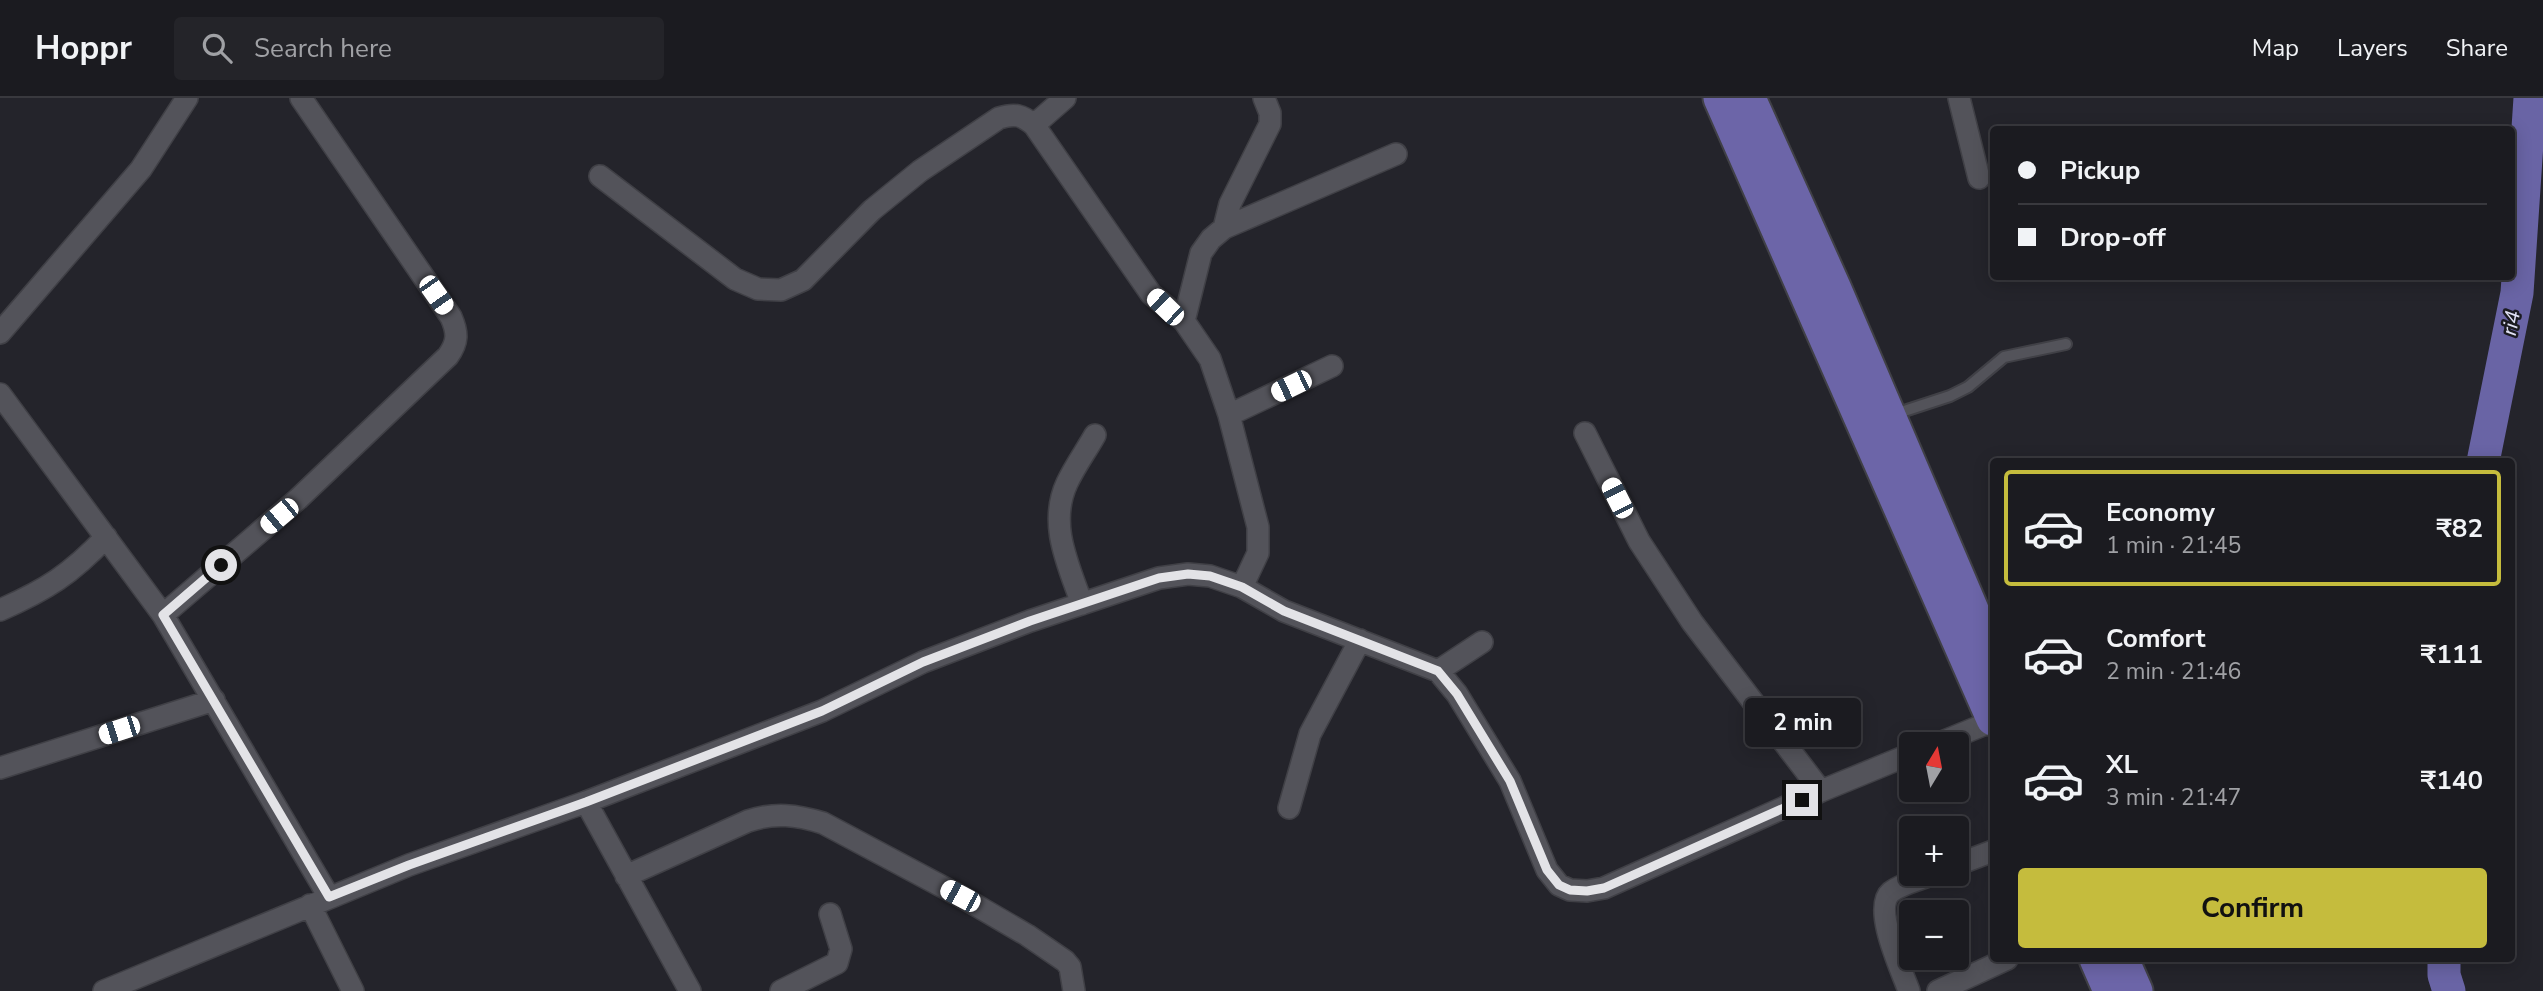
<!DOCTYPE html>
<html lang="en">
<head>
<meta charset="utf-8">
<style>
  body { margin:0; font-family:"Nunito Sans",sans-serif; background:#242429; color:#f1f3f6; height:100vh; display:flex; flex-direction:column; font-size:26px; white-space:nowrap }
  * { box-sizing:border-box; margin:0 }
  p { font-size:23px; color:#a0a1a5 }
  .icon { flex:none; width:38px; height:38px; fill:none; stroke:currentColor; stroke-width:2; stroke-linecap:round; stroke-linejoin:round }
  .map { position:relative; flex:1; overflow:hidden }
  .panel { position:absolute; left:1990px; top:360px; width:525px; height:504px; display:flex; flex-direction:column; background:#1b1b20; border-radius:7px; box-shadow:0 4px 18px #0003,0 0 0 2px #39393e }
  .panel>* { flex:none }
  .banner { position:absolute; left:1990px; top:28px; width:525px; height:154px; border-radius:7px; box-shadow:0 4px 18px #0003,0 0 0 2px #39393e; display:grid; align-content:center; height:154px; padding:0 28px; background:#1b1b20 }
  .needle { width:46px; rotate:10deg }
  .fabs { position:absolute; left:1899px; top:634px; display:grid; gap:14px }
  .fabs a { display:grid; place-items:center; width:70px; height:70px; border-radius:7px; background:#1b1b20; box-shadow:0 4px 18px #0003,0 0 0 2px #39393e; font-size:35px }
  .end { position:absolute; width:32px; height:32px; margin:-16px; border:9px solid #e3e3e7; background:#111; box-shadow:0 0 0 4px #111 }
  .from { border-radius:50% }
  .bubble { position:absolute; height:49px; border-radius:7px; background:#1b1b20; box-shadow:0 4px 18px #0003,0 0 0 2px #39393e; font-size:23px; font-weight:700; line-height:49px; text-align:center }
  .car { position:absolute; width:21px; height:42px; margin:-21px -10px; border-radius:9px; box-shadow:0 0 5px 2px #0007; background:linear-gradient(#fff 24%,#345 0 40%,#fff 0 76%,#345 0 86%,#fff 0) }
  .banner b { display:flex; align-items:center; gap:24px; height:66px; font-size:26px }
  .banner b+b { border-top:2px solid #39393e }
  .banner i { width:18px; height:18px; background:#f1f3f6 }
  ul { padding:12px 0 0; list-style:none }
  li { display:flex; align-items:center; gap:21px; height:116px; margin:0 14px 10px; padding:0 14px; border:4px solid transparent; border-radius:7px }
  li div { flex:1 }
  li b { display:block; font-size:26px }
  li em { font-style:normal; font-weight:700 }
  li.selected { border-color:#c5bc3d }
  li>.icon { width:63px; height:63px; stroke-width:1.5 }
  .action { display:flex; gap:14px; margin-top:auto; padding:14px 28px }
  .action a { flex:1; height:80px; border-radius:7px; background:#c5bc3d; color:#111; font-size:28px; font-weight:700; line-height:80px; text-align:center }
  header { display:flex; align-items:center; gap:42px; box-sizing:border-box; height:98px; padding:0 35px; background:#1b1b20; border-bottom:2px solid #39393e }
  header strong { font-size:33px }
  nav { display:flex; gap:38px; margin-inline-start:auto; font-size:24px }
  .search { width:490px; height:63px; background:#242429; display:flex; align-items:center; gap:18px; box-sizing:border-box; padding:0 24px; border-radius:7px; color:#a0a1a5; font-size:26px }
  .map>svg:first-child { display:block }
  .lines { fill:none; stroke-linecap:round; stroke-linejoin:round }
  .river { stroke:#6964a5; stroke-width:33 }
  .service-casing { stroke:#404046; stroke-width:14 }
  .minor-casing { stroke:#404046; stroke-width:24 }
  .primary-casing { stroke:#404046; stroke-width:37 }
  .service { stroke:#53535a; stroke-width:10 }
  .minor { stroke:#53535a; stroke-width:21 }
  .primary { stroke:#6c65a8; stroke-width:33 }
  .route { stroke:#e3e3e7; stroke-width:9 }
  .labels { text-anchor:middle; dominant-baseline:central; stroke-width:5; stroke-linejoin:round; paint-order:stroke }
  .water-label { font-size:21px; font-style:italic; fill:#e1e2f5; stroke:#1b1b21 }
</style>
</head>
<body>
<header>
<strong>Hoppr</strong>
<div class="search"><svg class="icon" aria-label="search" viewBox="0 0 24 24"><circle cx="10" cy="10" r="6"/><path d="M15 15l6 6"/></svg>Search here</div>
<nav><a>Map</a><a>Layers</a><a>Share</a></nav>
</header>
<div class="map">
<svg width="2543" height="893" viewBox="0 0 2543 893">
  <rect width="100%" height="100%" fill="#24242b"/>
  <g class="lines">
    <!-- river -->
    <path class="river" d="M2483,364l34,-169 13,-195
      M2444,861v16l5,16"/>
    <defs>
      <path id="service" d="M1892,317l58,-19 18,-9 36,-30 62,-13"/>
      <path id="minor" d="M301,0l150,219c7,16 7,25 -3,39l-150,143 -135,116 166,282
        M1959,0l20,80
        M1034,27l31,-27
        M600,78l135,103 23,10 23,1 22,-10 69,-70 48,-39 79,-53c16,-5 23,-3 35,7l117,169 33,27 26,38 19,56 29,112v26l-16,34
        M1224,130l6,-24 40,-80v-11l-6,-15
        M1184,223l17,-68 10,-14 13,-11 172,-74
        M0,235l141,-164 46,-71
        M0,296l163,221
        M1229,317l103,-49
        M1585,335l54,108 53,81 129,169
        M1082,506c-14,-40 -34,-80 -15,-121 8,-17 19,-32 28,-48
        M0,512c46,-20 71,-36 106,-73
        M1438,573l44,-29
        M1937,646l56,-23
        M0,670l214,-68
        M586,704l104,189
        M1289,710l21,-74 50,-94
        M1956,767l37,-14
        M626,778l122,-55c27,-9 49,-6 75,2l137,73 67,39 38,26 5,6 4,24
        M310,807l43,86
        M104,893l305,-126 177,-63 236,-91 101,-49 107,-41 129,-43 29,-4 22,2 32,11 42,24 154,60 19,23 53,87 37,89 12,15 11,5 17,1 17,-3 217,-97 90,-37
        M781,893l56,-28 4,-14 -11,-35
        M1909,893c-7,-20 -37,-83 -18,-99 11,-9 32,-13 45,-19
        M1938,893l69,-32"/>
      <path id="primary" d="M1720,0l273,621
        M1749,0l85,189 159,372
        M2096,861l14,32
        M2122,861l14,32"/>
    </defs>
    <!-- service casing -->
    <use href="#service" class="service-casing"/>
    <!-- minor casing -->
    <use href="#minor" class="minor-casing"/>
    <!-- primary casing -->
    <use href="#primary" class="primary-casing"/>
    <!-- service -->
    <use href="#service" class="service"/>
    <!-- minor -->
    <use href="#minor" class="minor"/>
    <!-- primary -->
    <use href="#primary" class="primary"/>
  </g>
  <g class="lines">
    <!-- route -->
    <path class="route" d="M221,467l-58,50 166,282 80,-32 177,-63 236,-91 101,-49 107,-41 129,-43 29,-4 22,2 32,11 42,24 154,60 19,23 53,87 37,89 12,15 11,5 17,1 17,-3 198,-88"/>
  </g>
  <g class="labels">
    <!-- water labels -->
    <g class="water-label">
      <text transform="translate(2511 225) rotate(-79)">ri4</text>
    </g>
  </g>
</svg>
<div class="fabs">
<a><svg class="needle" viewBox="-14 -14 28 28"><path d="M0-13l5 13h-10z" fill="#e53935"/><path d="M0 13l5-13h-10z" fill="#a0a1a5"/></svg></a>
<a>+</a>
<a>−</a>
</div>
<i class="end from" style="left:221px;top:467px"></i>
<i class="end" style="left:1802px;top:702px"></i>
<div class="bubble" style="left:1745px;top:600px;width:116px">2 min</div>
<i class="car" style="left:436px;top:197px;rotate:145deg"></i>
<i class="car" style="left:1165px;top:209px;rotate:314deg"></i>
<i class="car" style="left:1291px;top:288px;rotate:244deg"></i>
<i class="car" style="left:1617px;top:400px;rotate:333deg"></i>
<i class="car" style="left:279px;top:418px;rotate:230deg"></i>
<i class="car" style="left:119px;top:632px;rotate:252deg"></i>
<i class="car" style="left:960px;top:798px;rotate:298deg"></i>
<div class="banner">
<b><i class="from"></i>Pickup</b>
<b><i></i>Drop-off</b>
</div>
<section class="panel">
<ul>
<li class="selected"><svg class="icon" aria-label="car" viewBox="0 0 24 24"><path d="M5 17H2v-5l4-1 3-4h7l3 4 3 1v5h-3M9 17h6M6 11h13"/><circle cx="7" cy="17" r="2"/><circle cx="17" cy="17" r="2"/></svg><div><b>Economy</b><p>1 min · 21:45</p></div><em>₹82</em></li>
<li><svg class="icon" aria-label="car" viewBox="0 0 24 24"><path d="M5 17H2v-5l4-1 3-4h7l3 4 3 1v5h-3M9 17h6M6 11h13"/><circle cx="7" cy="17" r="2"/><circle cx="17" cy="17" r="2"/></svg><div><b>Comfort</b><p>2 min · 21:46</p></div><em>₹111</em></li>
<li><svg class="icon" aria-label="car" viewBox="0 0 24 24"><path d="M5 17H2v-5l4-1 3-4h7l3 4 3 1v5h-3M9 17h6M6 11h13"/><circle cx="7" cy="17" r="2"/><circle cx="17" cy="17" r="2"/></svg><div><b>XL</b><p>3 min · 21:47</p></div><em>₹140</em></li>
</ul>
<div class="action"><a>Confirm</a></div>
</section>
</div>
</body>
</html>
